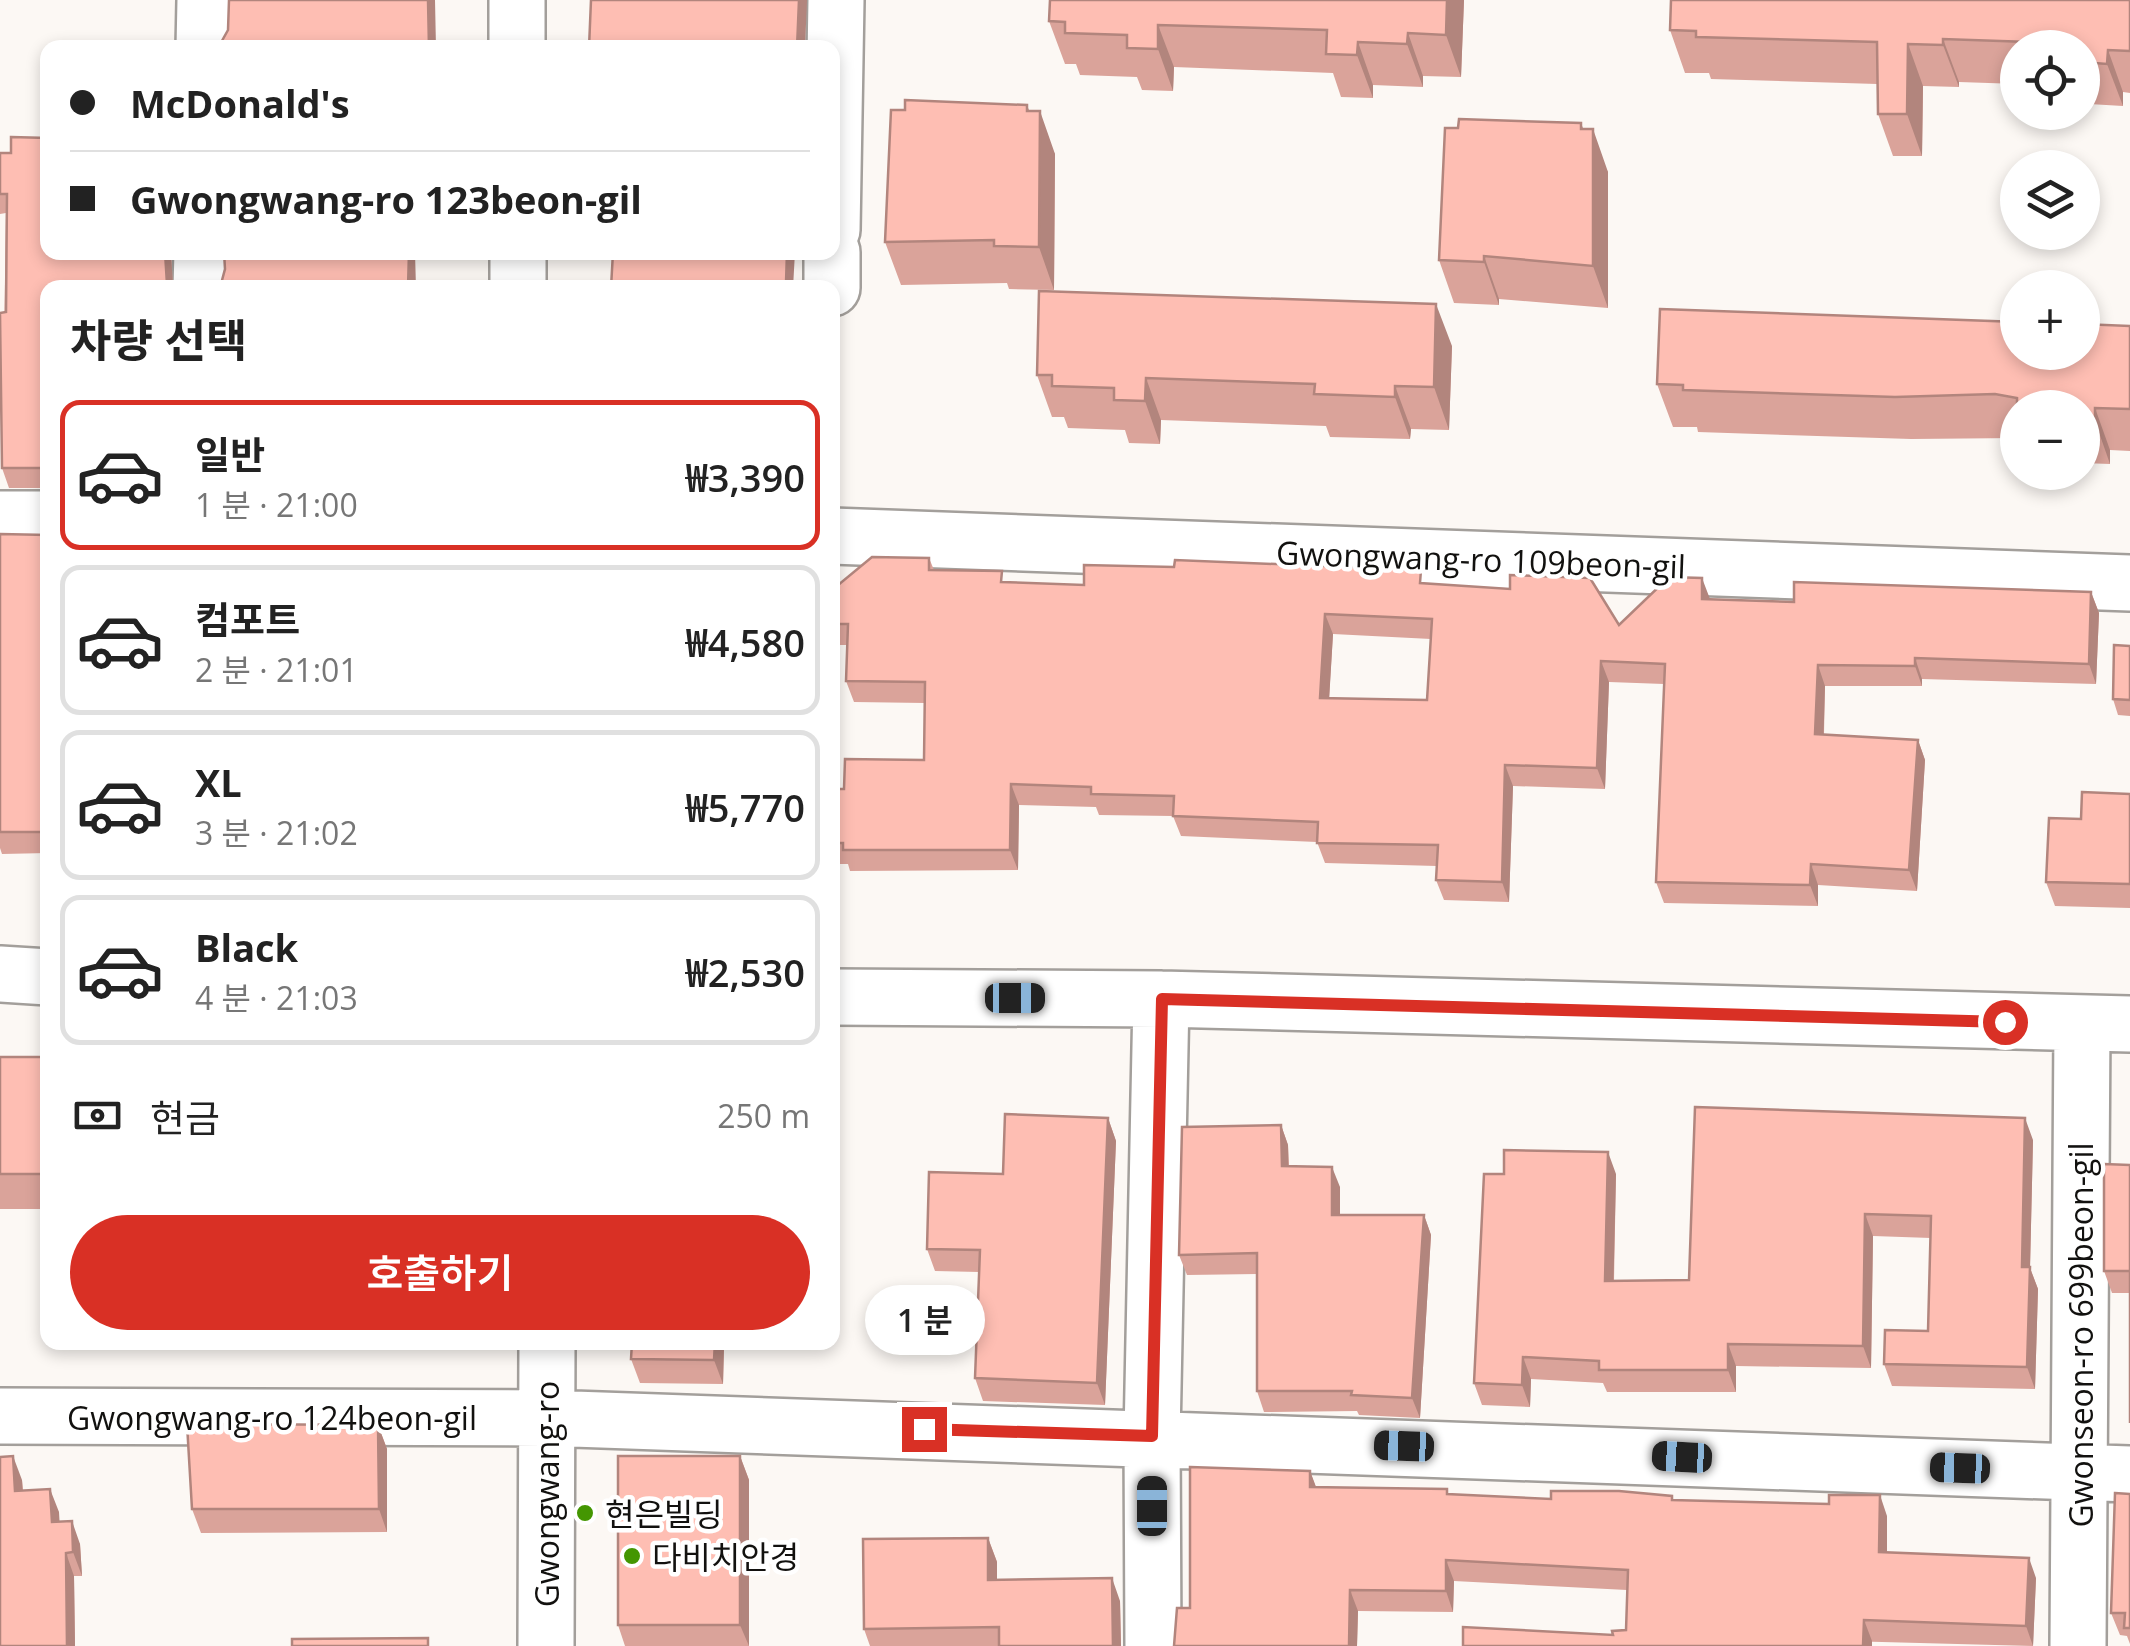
<!DOCTYPE html>
<html lang="ko">
<head>
<meta charset="utf-8">
<style>
  body { margin:0; font-family:"Open Sans","Noto Sans KR",sans-serif; background:#f2f2f2; color:#222; height:100vh; display:flex; flex-direction:column; font-size:38px; white-space:nowrap }
  * { box-sizing:border-box; margin:0 }
  p { font-size:32px; color:#767676 }
  .icon { flex:none; width:55px; height:55px; fill:none; stroke:currentColor; stroke-width:2; stroke-linecap:round; stroke-linejoin:round }
  .map { position:relative; flex:1; overflow:hidden }
  .panel { position:absolute; left:40px; top:280px; width:800px; height:1070px; display:flex; flex-direction:column; background:#fff; border-radius:20px; box-shadow:0 5px 15px #0003 }
  .panel>* { flex:none }
  .top-card { position:absolute; left:40px; top:40px; width:800px; height:220px; border-radius:20px; box-shadow:0 5px 15px #0003; display:grid; align-content:center; height:220px; padding:0 30px; background:#fff }
  .controls { position:absolute; left:2000px; top:30px; display:grid; gap:20px }
  .controls a { display:grid; place-items:center; width:100px; height:100px; border-radius:50%; background:#fff; box-shadow:0 5px 15px #0003; font-size:50px }
  .end { position:absolute; width:45px; height:45px; margin:-22px; border:12px solid #d93025; background:#fff; box-shadow:0 0 0 5px #fff }
  .from { border-radius:50% }
  .bubble { position:absolute; height:70px; border-radius:35px; background:#fff; box-shadow:0 5px 15px #0003; font-size:32px; font-weight:600; line-height:70px; text-align:center }
  .car { position:absolute; width:30px; height:60px; margin:-30px -15px; border-radius:12px; box-shadow:0 0 8px 2px #0007; background:linear-gradient(#222 24%,#8ab4d8 0 40%,#222 0 76%,#8ab4d8 0 86%,#222 0) }
  .top-card b { display:flex; align-items:center; gap:35px; height:95px; font-size:38px }
  .top-card b+b { border-top:2px solid #e0e0e0 }
  .top-card i { width:25px; height:25px; background:#222 }
  ul { padding:0; list-style:none }
  li { display:flex; align-items:center; gap:30px; height:150px; margin:0 20px 15px; padding:0 10px; border:5px solid #e0e0e0; border-radius:20px }
  li div { flex:1 }
  li b { display:block; font-size:38px }
  li em { font-style:normal; font-weight:600 }
  li.on { border-color:#d93025 }
  li>.icon { width:90px; height:90px; stroke-width:1.5 }
  h2 { padding:0 30px; font-size:45px; line-height:120px }
  .pay { display:flex; align-items:center; gap:25px; height:110px; padding:0 30px; font-size:38px }
  .pay p { margin-inline-start:auto }
  .primary-button { display:flex; gap:20px; margin-top:auto; padding:20px 30px }
  .primary-button a { flex:1; height:115px; border-radius:60px; background:#d93025; color:#fff; font-size:40px; font-weight:600; line-height:115px; text-align:center }
  .map>svg:first-child { display:block }
  .lines { fill:none; stroke-linecap:round; stroke-linejoin:round }
  .minor-casing { stroke:#a39f9b; stroke-width:60 }
  .minor { stroke:#fff; stroke-width:55 }
  .wall { fill:#daa39a; fill-rule:evenodd }
  .shaded-wall { fill:#b2857d }
  .building { fill:#febeb3; stroke:#b2857d; stroke-width:2.5; fill-rule:evenodd }
  .route { stroke:#d93025; stroke-width:12 }
  .poi-dot { fill:#449601; stroke:#fff; stroke-width:4 }
  .labels { text-anchor:middle; dominant-baseline:central; stroke-width:9; stroke-linejoin:round; paint-order:stroke }
  .street-label { font-size:32px; fill:#12110f; stroke:#fff }
  .poi-label { font-size:32px; fill:#12110f; stroke:#fff; text-anchor:start }
</style>
</head>
<body>
<div class="map">
<svg width="2130" height="1646" viewBox="0 0 2130 1646">
  <rect width="100%" height="100%" fill="#fcf8f4"/>
  <g class="lines">
    <defs>
      <path id="minor" d="M517,0v48
        M204,48l1,-48
        M832,230l4,-230
        M518,252v36
        M201,288l1,-36
        M832,288v-36
        M0,519h48
        M832,536l1298,47
        M0,974l48,3
        M832,997l329,2 969,25
        M0,1416l545,2 1585,56
        M546,1646l1,-304
        M1153,1646l-1,-210 9,-437
        M2078,1646l4,-622"/>
    </defs>
    <!-- minor casing -->
    <use href="#minor" class="minor-casing"/>
    <!-- minor -->
    <use href="#minor" class="minor"/>
  </g>
  <!-- wall -->
  <path class="wall" d="M1050,0h414l-3,77 -38,-1v11l-50,-2v13l-32,-1 -8,-24 -159,-6 -1,24 -31,-1 -5,-13 -57,-2 -4,-11h-11l-16,-43z
    M2130,0v93l-7,-1v14l-34,-2 -5,-13h-2v-43h-64v36l-59,-2v5l-36,-1 -1,70h-29l-15,-42 -1,-30 -166,-5 -2,-6h-24l-15,-43z
    M1030,111l25,43 -1,136 -45,-1 -2,-6 -106,2 -16,-43z
    M1583,129l25,43v136l-109,-9v6l-45,-2 -15,-43z
    M0,153h11l160,99 2,36h-125v200h-39l-7,-20 4,-255 -6,1z
    M2130,326v125l-20,-1v14l-28,-1v-55h-64v30l-107,1 -213,-7 -1,-5h-24l-16,-43z
    M1452,346l-3,84 -38,-1 -1,10 -80,-2 -4,-11 -165,-6 -1,24 -31,-1 -4,-13 -57,-2 -4,-11h-12l-15,-42z
    M0,534l48,1v318l-46,1 -2,-6z
    M929,558l5,12 72,12 78,3 342,-1 193,41 91,-26 84,3 297,-10 8,21 -3,71 -174,-5v7h-97l-1,48 94,6 7,20 -8,131 -99,-6v21l-154,-3 -8,-21 8,-198 -55,-2 -4,107 -92,-3 -4,116 -65,-2 -8,-20 1,-14 -112,-3 -8,-21 -136,-6 -8,-20 -74,-1 -3,-8 -77,-2 -1,65 -168,1 -2,-7h-16v-75h12l80,-29 1,-57 -71,-1 -8,-21 1,-36h-15v-55zM1333,634l98,5 -4,61 -98,-2z
    M2130,646v70l-12,-1 -5,-16z
    M2130,794v114l-75,-2 -9,-24 35,-63z
    M0,1057h48v152h-48z
    M1108,1118l8,23 -11,264 -122,-4 -8,-23 4,-106 -44,-1 -8,-22 76,-75z
    M1281,1125l7,20 1,21 51,21v28h84l7,20 -11,183 -61,-3 -2,-4 -93,1 -7,-21v-117l-70,1 -8,-20z
    M2033,1140l-3,128 8,21 -3,100 -143,-3 -8,-22 44,-33 3,-93 -58,-2 -2,132 -135,-2v26h-129l-4,-9 -72,-4 -1,28 -48,-2 -8,-22 142,-209 -2,107 75,-1z
    M2130,1165v259v-131h-18l-8,-22z
    M632,1342h124v4h-32l-1,38 -83,-1 -9,-24z
    M378,1425l9,24v83l-186,1 -9,-24z
    M740,1456l9,24v166h-124l-7,-21z
    M1310,1471l6,17 131,1 1,5 103,5 123,1 213,16v36l149,26 -3,68 -420,-11 13,-5 1,-40 -173,-9 -1,31 -95,-1 -1,35h-183l16,-38z
    M22,1480l1,10 36,22v10l21,22 2,32h-8l1,70h-75z
    M2130,1494v150l-3,-8 -7,-1 -9,-22z
    M988,1538l9,24v18l123,21 1,45h-251l-6,-17z"/>
  <!-- shaded-wall -->
  <path class="shaded-wall" d="M428,0h7l1,48h-7z
    M799,0h8l-2,48h-8z
    M1447,0h17l-3,77 -15,-42z
    M1158,25l16,42 -1,24 -15,-42z
    M1408,33l15,43v11l-16,-43z
    M1943,39l16,43v5l-16,-42z
    M1358,42l15,43v13l-16,-43z
    M1908,44l15,42 -1,70 -15,-42z
    M2108,50l15,42v14l-16,-42z
    M1027,105l12,33 1,-27 15,43 -1,136 -15,-43z
    M1581,123l12,33v-27l15,43v136l-15,-42z
    M165,252h6l2,36h-5l-1,-4z
    M409,252h6l1,36h-8z
    M787,252h8l-2,36h-6l-1,-5z
    M1484,256l15,43v6l-15,-43z
    M1436,304l16,42 -3,84 -15,-43z
    M1146,378l15,42 -1,24 -15,-43z
    M1395,386l16,43 -1,10 -15,-42z
    M2095,408l15,42v14l-15,-43z
    M1702,578l8,21h-8z
    M2091,592l8,21 -3,71 -7,-20z
    M1325,614l8,20 -5,84 -8,-20z
    M1915,658l7,21v7l-7,-20z
    M1601,661l8,21 -4,107 -8,-21z
    M1818,665l7,21 -2,68 -8,-20z
    M1918,740l7,20 -8,131 -8,-21z
    M1505,765l8,21 -4,116 -7,-20z
    M1011,784l8,21 -1,65 -8,-20z
    M1811,864l7,21v21l-8,-21z
    M1108,1118l8,23 -11,264 -8,-22z
    M2025,1118l8,22 -3,128 8,21 -3,100 -8,-22 -5,-100z
    M1281,1125l7,20 1,41 -7,-20z
    M1608,1152l8,22 -3,129 -8,-22z
    M1332,1167l8,20v48l-8,-20z
    M1865,1214l8,22 -2,132 -8,-22z
    M1424,1215l7,20 -11,183 -8,-20z
    M715,1342h7l2,4 -1,38 -9,-24z
    M1728,1344l8,22v26l-8,-22z
    M1523,1357l8,22 -1,28 -8,-22z
    M378,1425l9,24v83l-8,-23z
    M13,1456l9,24 2,34 -9,-23z
    M740,1456l9,24v166l-9,-21z
    M1310,1471l8,21 -8,-5z
    M50,1489l9,23 2,34 -9,-24z
    M1880,1495l7,21v57l-8,-21z
    M72,1521l8,23 2,32 -9,-24z
    M988,1538l9,24v42l-9,-24z
    M66,1553l8,23 1,70h-8z
    M2029,1558l7,20 -3,68 -7,-20z
    M1446,1560l8,21 -1,31 -7,-21z
    M1112,1578l8,23 1,45h-8z
    M1350,1590l8,21 -1,35h-8z
    M1864,1620l8,21v5h-9z"/>
  <!-- building -->
  <path class="building" d="M229,0h199l1,48h-211l10,-18z
    M591,0h208l-2,48h-208z
    M1050,0h397l-1,35 -38,-2 -1,11 -49,-2 -1,13 -31,-1 1,-24 -169,-5v24l-31,-1v-13l-62,-2v-11l-16,-1z
    M1671,0h459v51l-22,-1 -1,14 -25,-2v-14h-53v-6l-86,-3v6l-35,-1 -1,70h-29l-1,-72 -181,-5v-6l-26,-1z
    M905,100l122,5v6h13l-1,136 -45,-1v-6l-109,2 6,-132h14z
    M1459,119l122,4v6h12v137l-109,-10v6l-45,-2 6,-132h13z
    M11,137l37,1v114h117l2,32 3,4h-122v183l-6,-3h-40l-2,-155 6,-1 1,-118h-7v-41h11z
    M224,252h185l-1,36h-190l3,-4 4,-15z
    M613,252h174l-1,31h4v5h-179z
    M1039,291l397,13 -2,83 -39,-1v11l-81,-3 1,-10 -169,-6 -1,23 -31,-1v-12l-62,-2v-11h-15z
    M1660,309l358,13v30h64v-28l48,2v83l-35,-1v13h-13v-13l-65,-3v-7l-22,-4 -100,3 -212,-7v-5l-26,-1z
    M0,534l48,1v297h-48z
    M872,557l57,1v12l73,1 -1,11 83,3v-20l90,2 1,-7 246,10 -1,13 90,6v-14l80,3 29,47 50,-48 33,1v21l92,3v-20l297,10 -2,72 -174,-6v8l-97,-1 -3,69 103,6 -9,130 -98,-6 -1,21 -154,-3 9,-218 -64,-3 -4,107 -92,-3 -3,117 -66,-2 2,-35 -121,-2 1,-21 -145,-6 1,-20 -83,-2v-7l-80,-3 -1,66h-167v-7h-11v-54h12l1,-30 79,1 1,-78 -79,-1 2,-57h-16v-34zM1325,614l107,5 -5,81 -107,-2z
    M2114,645l16,1v54l-17,-1z
    M2082,792l48,2v90l-84,-2 3,-64 32,1z
    M0,1057h48v117h-48z
    M1695,1107l330,11 -3,149h8l-3,100 -143,-3 1,-34 43,1 3,-115 -66,-2 -2,132 -135,-2v26h-129v-9l-76,-4 -1,28 -48,-2 10,-209h20v-24l104,2 -3,129 84,-1z
    M1005,1114l103,4 -11,265 -122,-5 5,-128 -53,-1 2,-77 74,2z
    M1281,1125l1,41 50,1v48h92l-12,183 -61,-3 1,-4h-95v-138l-78,2 3,-128z
    M2104,1164l26,1v258v-152h-26z
    M632,1342h83l-1,18 -83,-1z
    M187,1424l191,1 1,84h-187z
    M13,1456l2,35 35,-2 2,33 20,-1 1,31 -7,1 1,93h-67v-189z
    M618,1456h122v169h-122z
    M1190,1467l120,4v16l137,2v5l104,5v-8h68l53,5v4l157,4v-9h51l-1,57 150,6 -3,68 -162,-6 -1,26h-400v-19l150,8 -1,-4 14,-1 2,-60 -182,-10v31l-96,-1 -1,56h-175l3,-38h13z
    M2115,1493l15,1v134h-6l1,-15h-14z
    M988,1538v42l124,-2 1,68h-114v-19l-135,2 -1,-90z
    M428,1638v8h-136v-7z"/>
  <g class="lines">
    <!-- route -->
    <path class="route" d="M924,1429l228,7 10,-437 843,23"/>
  </g>
  <!-- markers -->
  <g class="poi-dot">
    <circle cx="585" cy="1513" r="10"/>
    <circle cx="632" cy="1556" r="10"/>
  </g>
  <g class="labels">
    <!-- street labels -->
    <g class="street-label">
      <text transform="translate(1481 559) rotate(2)">Gwongwang-ro 109beon-gil</text>
      <text transform="translate(2080 1335) rotate(-90)">Gwonseon-ro 699beon-gil</text>
      <text x="272" y="1417">Gwongwang-ro 124beon-gil</text>
      <text transform="translate(546 1494) rotate(-90)">Gwongwang-ro</text>
    </g>
    <!-- poi labels -->
    <g class="poi-label">
      <text x="605" y="1513">현은빌딩</text>
      <text x="652" y="1556">다비치안경</text>
    </g>
  </g>
</svg>
<div class="controls">
<a><svg class="icon" aria-label="locate" viewBox="0 0 24 24"><circle cx="12" cy="12" r="6"/><path d="M12 2v4M12 18v4M2 12h4M18 12h4"/></svg></a>
<a><svg class="icon" aria-label="layers" viewBox="0 0 24 24"><path d="M12 4l9 5-9 5-9-5zM3 14l9 5 9-5"/></svg></a>
<a>+</a>
<a>−</a>
</div>
<i class="end from" style="left:2005px;top:1022px"></i>
<i class="end" style="left:924px;top:1429px"></i>
<div class="bubble" style="left:865px;top:1285px;width:120px">1 분</div>
<i class="car" style="left:1015px;top:998px;rotate:90deg"></i>
<i class="car" style="left:1404px;top:1446px;rotate:272deg"></i>
<i class="car" style="left:1682px;top:1457px;rotate:273deg"></i>
<i class="car" style="left:1960px;top:1468px;rotate:272deg"></i>
<i class="car" style="left:1152px;top:1506px;rotate:0deg"></i>
<div class="top-card">
<b><i class="from"></i>McDonald's</b>
<b><i></i>Gwongwang-ro 123beon-gil</b>
</div>
<section class="panel">
<h2>차량 선택</h2>
<ul>
<li class="on"><svg class="icon" aria-label="car" viewBox="0 0 24 24"><path d="M5 17H2v-5l4-1 3-4h7l3 4 3 1v5h-3M9 17h6M6 11h13"/><circle cx="7" cy="17" r="2"/><circle cx="17" cy="17" r="2"/></svg><div><b>일반</b><p>1 분 · 21:00</p></div><em>₩3,390</em></li>
<li><svg class="icon" aria-label="car" viewBox="0 0 24 24"><path d="M5 17H2v-5l4-1 3-4h7l3 4 3 1v5h-3M9 17h6M6 11h13"/><circle cx="7" cy="17" r="2"/><circle cx="17" cy="17" r="2"/></svg><div><b>컴포트</b><p>2 분 · 21:01</p></div><em>₩4,580</em></li>
<li><svg class="icon" aria-label="car" viewBox="0 0 24 24"><path d="M5 17H2v-5l4-1 3-4h7l3 4 3 1v5h-3M9 17h6M6 11h13"/><circle cx="7" cy="17" r="2"/><circle cx="17" cy="17" r="2"/></svg><div><b>XL</b><p>3 분 · 21:02</p></div><em>₩5,770</em></li>
<li><svg class="icon" aria-label="car" viewBox="0 0 24 24"><path d="M5 17H2v-5l4-1 3-4h7l3 4 3 1v5h-3M9 17h6M6 11h13"/><circle cx="7" cy="17" r="2"/><circle cx="17" cy="17" r="2"/></svg><div><b>Black</b><p>4 분 · 21:03</p></div><em>₩2,530</em></li>
</ul>
<div class="pay"><svg class="icon" aria-label="cash" viewBox="0 0 24 24"><path d="M3 7h18v10H3z"/><circle cx="12" cy="12" r="2"/></svg>현금<p>250 m</p></div>
<div class="primary-button"><a>호출하기</a></div>
</section>
</div>
</body>
</html>
